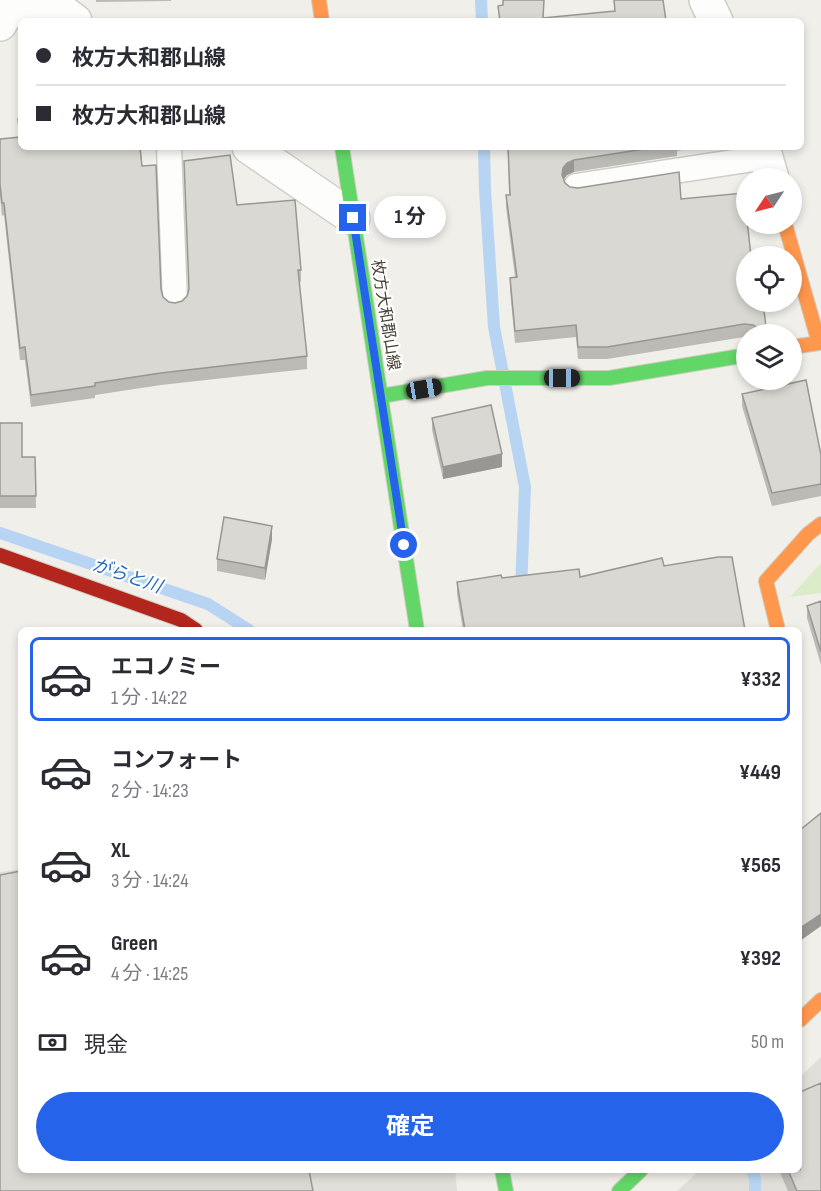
<!DOCTYPE html>
<html lang="ja">
<head>
<meta charset="utf-8">
<style>
  body { margin:0; font-family:"Sofia Sans Condensed","Noto Sans JP",sans-serif; background:#f7f7f7; color:#2b2b33; height:100vh; display:flex; flex-direction:column; font-size:22px; white-space:nowrap }
  * { box-sizing:border-box; margin:0 }
  p { font-size:20px; color:#7c7c81 }
  .icon { flex:none; width:33px; height:33px; fill:none; stroke:currentColor; stroke-width:2; stroke-linecap:round; stroke-linejoin:round }
  .map { position:relative; flex:1; overflow:hidden }
  .sheet { position:absolute; left:18px; top:627px; width:784px; height:546px; display:flex; flex-direction:column; background:#fff; border-radius:9px; box-shadow:0 3px 9px #0003 }
  .sheet>* { flex:none }
  .banner { position:absolute; left:18px; top:18px; width:786px; height:132px; border-radius:9px; box-shadow:0 3px 9px #0003; display:grid; align-content:center; height:132px; padding:0 18px; background:#fff }
  .needle { width:39px; rotate:235deg }
  .fabs { position:absolute; left:736px; top:168px; display:grid; gap:12px }
  .fabs a { display:grid; place-items:center; width:66px; height:66px; border-radius:50%; background:#fff; box-shadow:0 3px 9px #0003; font-size:30px }
  .end { position:absolute; width:27px; height:27px; margin:-14px; border:8px solid #2563eb; background:#fff; box-shadow:0 0 0 3px #fff }
  .from { border-radius:50% }
  .bubble { position:absolute; height:42px; border-radius:21px; background:#fff; box-shadow:0 3px 9px #0003; font-size:20px; font-weight:700; line-height:42px; text-align:center }
  .car { position:absolute; width:18px; height:36px; margin:-18px -9px; border-radius:8px; box-shadow:0 0 4px 2px #0007; background:linear-gradient(#222 24%,#8ab4d8 0 40%,#222 0 76%,#8ab4d8 0 86%,#222 0) }
  .banner b { display:flex; align-items:center; gap:21px; height:57px; font-size:22px }
  .banner b+b { border-top:2px solid #e1e1e2 }
  .banner i { width:15px; height:15px; background:#2b2b33 }
  ul { padding:10px 0 0; list-style:none }
  li { display:flex; align-items:center; gap:18px; height:84px; margin:0 12px 9px; padding:0 6px; border:3px solid transparent; border-radius:9px }
  li div { flex:1 }
  li b { display:block; font-size:22px }
  li em { font-style:normal; font-weight:700 }
  li.selected { border-color:#2563eb }
  li>.icon { width:54px; height:54px; stroke-width:1.5 }
  .pay { display:flex; align-items:center; gap:15px; height:66px; padding:0 18px; font-size:22px }
  .pay p { margin-inline-start:auto }
  .button { display:flex; gap:12px; margin-top:auto; padding:12px 18px }
  .button a { flex:1; height:69px; border-radius:36px; background:#2563eb; color:#fff; font-size:24px; font-weight:700; line-height:69px; text-align:center }
  .map>svg:first-child { display:block }
  .industrial { fill:#e0ded8 }
  .green { fill:#daedc8 }
  .lines { fill:none; stroke-linecap:round; stroke-linejoin:round }
  .stream { stroke:#b7d4f2; stroke-width:12 }
  .lane-casing { stroke:#cecdc7; stroke-width:27 }
  .street-casing { stroke:#cecdc7; stroke-width:36 }
  .fast-casing { stroke:#d0cec0; stroke-width:16 }
  .slow-casing { stroke:#d0cec0; stroke-width:16 }
  .jam-casing { stroke:#d0cec0; stroke-width:16 }
  .lane { stroke:#fdfdfc; stroke-width:24 }
  .street { stroke:#fdfdfc; stroke-width:33 }
  .fast { stroke:#63d668; stroke-width:14 }
  .slow { stroke:#ff974d; stroke-width:14 }
  .jam { stroke:#b3261e; stroke-width:14 }
  .wall { fill:#bbbab5 }
  .shaded-wall { fill:#999793 }
  .building { fill:#dad8d2; stroke:#999793; stroke-width:1.5 }
  .route { stroke:#2563eb; stroke-width:8 }
  .labels { text-anchor:middle; dominant-baseline:central; stroke-width:4.5; stroke-linejoin:round; paint-order:stroke }
  .street-label { font-size:16px; fill:#474235; stroke:#fff }
  .water-label { font-size:18px; font-style:italic; fill:#276dba; stroke:#fff }
</style>
</head>
<body>
<div class="map">
<svg width="821" height="1191" viewBox="0 0 821 1191">
  <rect width="100%" height="100%" fill="#f0efea"/>
  <!-- industrial -->
  <path class="industrial" d="M21,869v301h434l2,21h-457v-319z
    M821,1057v134h-144l23,-21h100v-93z"/>
  <!-- green -->
  <path class="green" d="M821,563v30l-31,4z"/>
  <g class="lines">
    <!-- stream -->
    <path class="stream" d="M481,0l1,21
      M484,147l1,43 9,137 31,160 -4,103
      M0,533l208,71 41,26
      M752,1170l3,8v13"/>
    <defs>
      <path id="lane" d="M169,147l6,154
        M576,186l190,-29"/>
      <path id="street" d="M706,0l10,21
        M0,24l7,-14 56,2 12,9
        M249,147l104,71
        M763,147l9,31"/>
      <path id="fast" d="M342,147l75,483
        M381,396l106,-18h122l138,-23
        M502,1170l4,21
        M619,1191l22,-21"/>
      <path id="slow" d="M319,0l3,21
        M785,224l34,119 -27,4
        M778,630l-12,-49 42,-47 13,-10
        M800,1020l21,-20"/>
      <path id="jam" d="M0,555l181,65 15,10"/>
    </defs>
    <!-- lane casing -->
    <use href="#lane" class="lane-casing"/>
    <!-- street casing -->
    <use href="#street" class="street-casing"/>
    <!-- fast casing -->
    <use href="#fast" class="fast-casing"/>
    <!-- slow casing -->
    <use href="#slow" class="slow-casing"/>
    <!-- jam casing -->
    <use href="#jam" class="jam-casing"/>
    <!-- lane -->
    <use href="#lane" class="lane"/>
    <!-- street -->
    <use href="#street" class="street"/>
    <!-- fast -->
    <use href="#fast" class="fast"/>
    <!-- slow -->
    <use href="#slow" class="slow"/>
    <!-- jam -->
    <use href="#jam" class="jam"/>
  </g>
  <!-- wall -->
  <path class="wall" d="M96,0h75v1l-75,1z
    M18,119l124,47 19,123 2,8 6,5 6,1 7,-2 5,-5 2,-6 -5,-129 53,44 64,65v12h-2l8,74v13l-146,16 -66,10v3l-64,9 -6,-47h-5l-16,-145 -2,1 -2,-20v-57l19,-2z
    M508,147h193l-24,4v5l-103,16 -7,3 -3,4 1,4 5,4 111,12 66,57 19,71v7h-19v3h-3l-137,22h-29l-2,-22 -61,6 -5,-53v-12l5,-1 -9,-70v-12h3z
    M742,394l79,61v41l-49,10 -30,-100z
    M432,418l70,49 -59,12 -11,-49z
    M0,423l22,34h13l1,51h-36z
    M272,539l-7,41 -48,-9v-12z
    M580,577l165,53h-282l-6,-36v-12l45,-4z
    M821,601v64l-14,-47v-12z
    M779,1170h21l21,21h-33z"/>
  <!-- shaded-wall -->
  <path class="shaded-wall" d="M574,160v12l-7,3 -4,5 -1,-5 1,-7 4,-5z
    M502,454v13l-59,12v-12z
    M272,526v13l-7,41v-12z
    M821,914v12l-21,15v-13z"/>
  <!-- building -->
  <path class="building" d="M503,0h41l-1,18 72,-7 -1,-11h49l3,21h-166l-2,-15 5,-1z
    M20,62h1v40z
    M21,118v29h119l2,19 14,-1 5,124 2,8 6,5 6,1 7,-2 5,-5 2,-7 -5,-128 46,-6 7,50 58,-5 6,70h-3l9,86 -146,17 -66,10v3l-64,9 -6,-48 -5,1 -16,-145h-2l-2,-19v-45l20,-2 -2,-18z
    M508,147h149l-83,13 -7,3 -4,5 -1,7 3,8 5,4 8,1 101,-16 2,27 63,-6 7,63h-4v46h16l3,25 -8,1 -5,-3 -9,-1 -137,23h-29l-2,-22 -61,6 -5,-53 7,-1 -11,-82h4z
    M806,380l15,75v29l-49,9 -30,-99z
    M491,405l11,49 -59,13 -11,-49z
    M0,423h22v34h13l1,39h-36z
    M224,517l48,9 -7,42 -48,-9z
    M718,557h14l13,73h-280l-8,-48 44,-7 1,3 77,-9 1,8 82,-19 2,8z
    M821,601v51l-14,-46z
    M821,813v101l-21,14v-98z
    M21,871v299h288l4,21h-313v-316z
    M821,1083v108h-24l-9,-21h12v-78z"/>
  <g class="lines">
    <!-- route -->
    <path class="route" d="M353,218l51,327"/>
  </g>
  <g class="labels">
    <!-- street labels -->
    <g class="street-label">
      <text transform="translate(385 315) rotate(81)">枚方大和郡山線</text>
    </g>
    <!-- water labels -->
    <g class="water-label">
      <text transform="translate(127 576) rotate(19)">がらと川</text>
    </g>
  </g>
</svg>
<div class="fabs">
<a><svg class="needle" viewBox="-14 -14 28 28"><path d="M0-13l5 13h-10z" fill="#e53935"/><path d="M0 13l5-13h-10z" fill="#7c7c81"/></svg></a>
<a><svg class="icon" aria-label="locate" viewBox="0 0 24 24"><circle cx="12" cy="12" r="6"/><path d="M12 2v4M12 18v4M2 12h4M18 12h4"/></svg></a>
<a><svg class="icon" aria-label="layers" viewBox="0 0 24 24"><path d="M12 4l9 5-9 5-9-5zM3 14l9 5 9-5"/></svg></a>
</div>
<i class="end from" style="left:404px;top:545px"></i>
<i class="end" style="left:353px;top:218px"></i>
<div class="bubble" style="left:374px;top:196px;width:72px">1 分</div>
<i class="car" style="left:562px;top:378px;rotate:90deg"></i>
<i class="car" style="left:424px;top:389px;rotate:80deg"></i>
<div class="banner">
<b><i class="from"></i>枚方大和郡山線</b>
<b><i></i>枚方大和郡山線</b>
</div>
<section class="sheet">
<ul>
<li class="selected"><svg class="icon" aria-label="car" viewBox="0 0 24 24"><path d="M5 17H2v-5l4-1 3-4h7l3 4 3 1v5h-3M9 17h6M6 11h13"/><circle cx="7" cy="17" r="2"/><circle cx="17" cy="17" r="2"/></svg><div><b>エコノミー</b><p>1 分 · 14:22</p></div><em>¥332</em></li>
<li><svg class="icon" aria-label="car" viewBox="0 0 24 24"><path d="M5 17H2v-5l4-1 3-4h7l3 4 3 1v5h-3M9 17h6M6 11h13"/><circle cx="7" cy="17" r="2"/><circle cx="17" cy="17" r="2"/></svg><div><b>コンフォート</b><p>2 分 · 14:23</p></div><em>¥449</em></li>
<li><svg class="icon" aria-label="car" viewBox="0 0 24 24"><path d="M5 17H2v-5l4-1 3-4h7l3 4 3 1v5h-3M9 17h6M6 11h13"/><circle cx="7" cy="17" r="2"/><circle cx="17" cy="17" r="2"/></svg><div><b>XL</b><p>3 分 · 14:24</p></div><em>¥565</em></li>
<li><svg class="icon" aria-label="car" viewBox="0 0 24 24"><path d="M5 17H2v-5l4-1 3-4h7l3 4 3 1v5h-3M9 17h6M6 11h13"/><circle cx="7" cy="17" r="2"/><circle cx="17" cy="17" r="2"/></svg><div><b>Green</b><p>4 分 · 14:25</p></div><em>¥392</em></li>
</ul>
<div class="pay"><svg class="icon" aria-label="cash" viewBox="0 0 24 24"><path d="M3 7h18v10H3z"/><circle cx="12" cy="12" r="2"/></svg>現金<p>50 m</p></div>
<div class="button"><a>確定</a></div>
</section>
</div>
</body>
</html>
